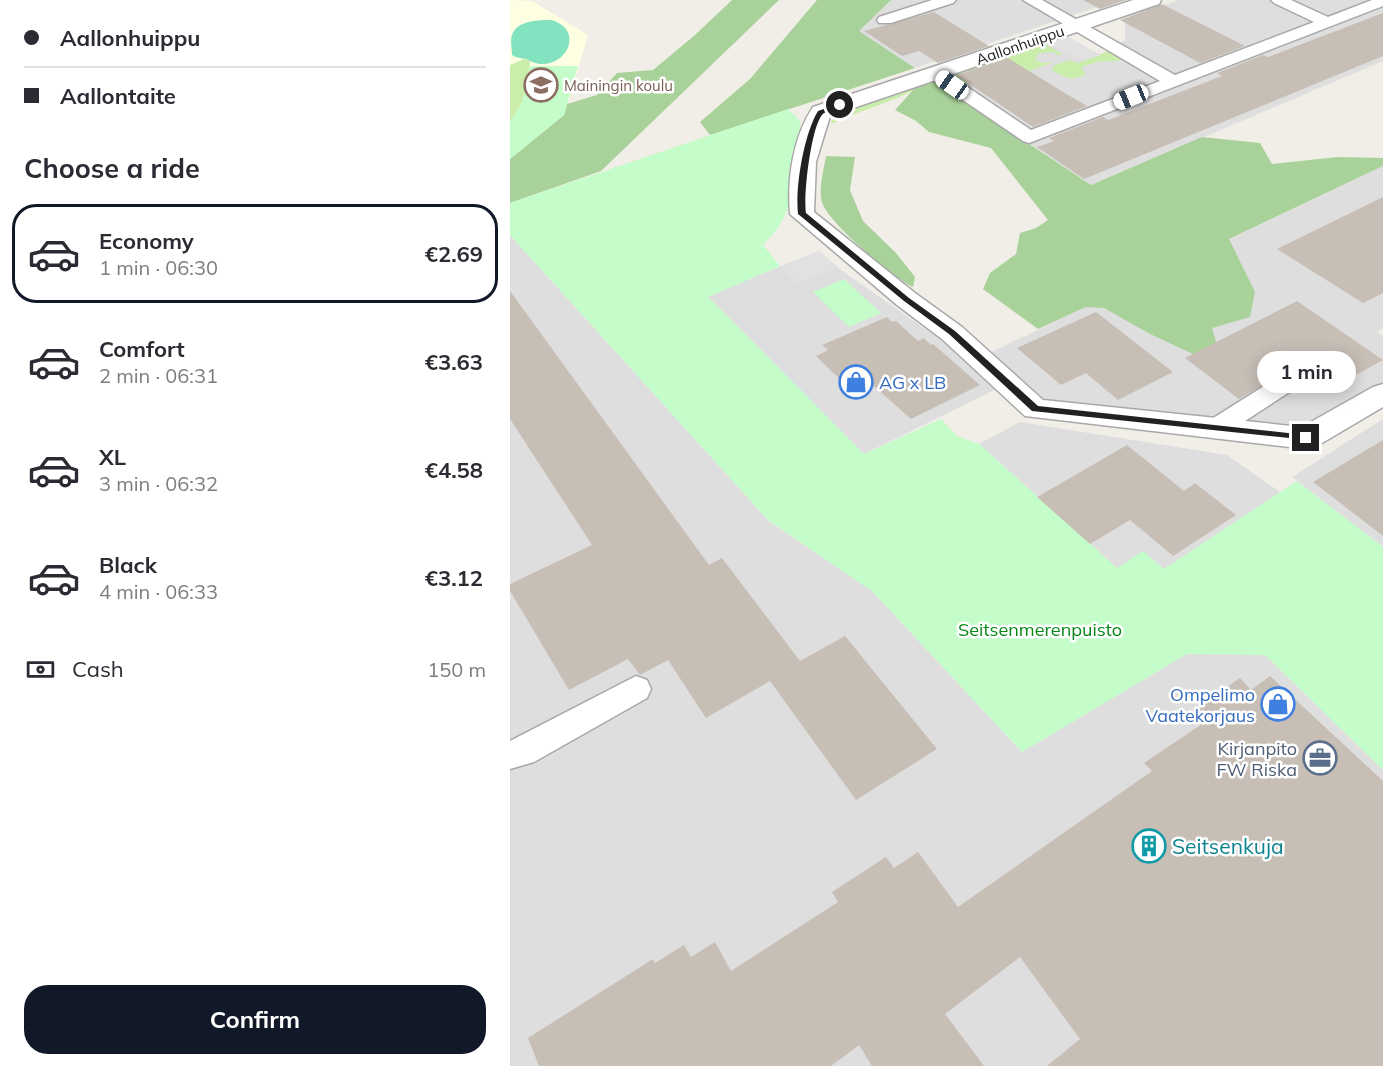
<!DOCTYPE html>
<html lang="en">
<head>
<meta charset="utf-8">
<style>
  body { margin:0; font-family:Mulish,sans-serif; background:#f2f2f3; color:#2b2b33; height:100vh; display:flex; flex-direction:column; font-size:22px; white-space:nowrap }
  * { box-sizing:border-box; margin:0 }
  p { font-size:20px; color:#7c7c81 }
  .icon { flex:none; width:33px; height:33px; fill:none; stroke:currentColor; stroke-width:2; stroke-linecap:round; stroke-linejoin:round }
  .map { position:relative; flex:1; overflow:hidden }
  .panel { display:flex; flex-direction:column; background:#fff; width:510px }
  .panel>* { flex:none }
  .banner { display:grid; align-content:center; height:132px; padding:0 24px; background:#fff }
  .end { position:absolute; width:27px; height:27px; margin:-14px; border:8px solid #212121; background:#fff; box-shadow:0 0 0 3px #fff }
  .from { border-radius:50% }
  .bubble { position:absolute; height:42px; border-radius:21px; background:#fff; box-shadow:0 3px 15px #0003; font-size:20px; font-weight:700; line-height:42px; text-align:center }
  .car { position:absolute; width:18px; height:36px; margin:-18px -9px; border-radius:8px; box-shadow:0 0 4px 2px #0007; background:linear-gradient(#fff 24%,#345 0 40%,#fff 0 76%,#345 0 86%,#fff 0) }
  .banner b { display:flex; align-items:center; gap:21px; height:57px; font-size:22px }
  .banner b+b { border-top:2px solid #e1e1e2 }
  .banner i { width:15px; height:15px; background:#2b2b33 }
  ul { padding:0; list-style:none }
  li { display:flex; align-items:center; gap:18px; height:99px; margin:0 12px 9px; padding:0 12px; border:3px solid transparent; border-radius:24px }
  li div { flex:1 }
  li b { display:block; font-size:22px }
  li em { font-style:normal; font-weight:700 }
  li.active { border-color:#111827 }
  li>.icon { width:54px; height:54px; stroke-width:1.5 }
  h2 { padding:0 24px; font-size:27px; line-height:72px }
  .pay { display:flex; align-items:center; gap:15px; height:66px; padding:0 24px; font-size:22px }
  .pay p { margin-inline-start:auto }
  .action { display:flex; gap:12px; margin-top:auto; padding:12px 24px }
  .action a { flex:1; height:69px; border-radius:24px; background:#111827; color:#fff; font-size:24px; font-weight:700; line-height:69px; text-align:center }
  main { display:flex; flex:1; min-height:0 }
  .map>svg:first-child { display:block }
  .residential { fill:#dfdede }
  .education { fill:#feffe2 }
  .grass { fill:#caedac }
  .forest { fill:#a9d29a }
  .park { fill:#c4fcca }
  .pitch { fill:#83e3c1 }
  .parking { fill:#e1e1e1 }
  .building { fill:#c7beb6 }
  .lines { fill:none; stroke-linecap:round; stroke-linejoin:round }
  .service-casing { stroke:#a8a8a8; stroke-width:3 }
  .minor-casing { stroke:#a8a8a8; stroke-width:3 }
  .service { fill:#fff; fill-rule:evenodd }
  .minor { fill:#fff; fill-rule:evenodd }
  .route { fill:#212121 }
  .labels { text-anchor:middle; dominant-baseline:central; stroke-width:5; stroke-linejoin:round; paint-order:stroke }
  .far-street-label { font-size:15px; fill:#212121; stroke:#fff }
  .far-education-label { font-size:15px; fill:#785e54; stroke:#fff; text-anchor:start }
  .shop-label { font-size:18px; fill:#366cbe; stroke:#fff; text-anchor:start }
  .park-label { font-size:18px; fill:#088616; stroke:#fff }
  .service-label { font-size:18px; fill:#4e5e75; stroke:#fff; text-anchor:end }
  .near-culture-label { font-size:21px; fill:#0d838f; stroke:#fff; text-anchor:start }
</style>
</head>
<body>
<main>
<section class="panel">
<div class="banner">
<b><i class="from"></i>Aallonhuippu</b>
<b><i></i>Aallontaite</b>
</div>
<h2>Choose a ride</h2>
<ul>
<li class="active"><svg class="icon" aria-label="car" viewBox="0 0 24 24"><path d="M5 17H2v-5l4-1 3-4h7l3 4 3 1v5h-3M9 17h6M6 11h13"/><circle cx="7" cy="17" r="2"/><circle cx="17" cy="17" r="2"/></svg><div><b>Economy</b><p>1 min · 06:30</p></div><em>€2.69</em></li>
<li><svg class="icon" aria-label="car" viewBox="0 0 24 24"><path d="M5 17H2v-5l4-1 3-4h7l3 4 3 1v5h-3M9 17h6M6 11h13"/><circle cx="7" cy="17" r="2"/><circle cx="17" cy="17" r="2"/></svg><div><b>Comfort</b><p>2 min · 06:31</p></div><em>€3.63</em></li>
<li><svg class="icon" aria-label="car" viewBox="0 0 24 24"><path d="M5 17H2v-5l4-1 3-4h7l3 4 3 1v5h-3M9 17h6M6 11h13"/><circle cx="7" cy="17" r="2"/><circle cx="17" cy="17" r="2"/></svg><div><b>XL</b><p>3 min · 06:32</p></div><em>€4.58</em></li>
<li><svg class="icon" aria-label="car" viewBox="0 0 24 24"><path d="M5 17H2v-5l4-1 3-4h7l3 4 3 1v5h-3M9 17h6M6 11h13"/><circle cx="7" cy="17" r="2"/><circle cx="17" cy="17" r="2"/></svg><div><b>Black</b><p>4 min · 06:33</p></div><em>€3.12</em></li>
</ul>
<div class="pay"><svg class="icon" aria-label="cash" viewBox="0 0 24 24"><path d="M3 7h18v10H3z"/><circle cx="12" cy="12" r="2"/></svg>Cash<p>150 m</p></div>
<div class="action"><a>Confirm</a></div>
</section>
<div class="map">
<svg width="873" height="1066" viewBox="0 0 873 1066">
  <rect width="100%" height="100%" fill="#f1eee7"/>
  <!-- residential -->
  <path class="residential" d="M381,0h227l-203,68 -57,-37z
    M669,0h204v61l-292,124 -158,-105 115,-39 35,20 18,-6 24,-15v-17l5,-5z
    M873,166v162l-6,4 6,5v45l-76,46 -8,-3 -258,-25 -54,-46z
    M0,235l258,285 105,72 149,160 165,-99 78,2 118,115v296h-873z
    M309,251l22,19 110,77 48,41 -135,66 -157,-158z
    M873,419v128l-91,-70z
    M510,422l207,33 53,37 -116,77 -47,-1 -138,-124z"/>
  <!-- education -->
  <path class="education" d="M0,0l22,1 56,34 -24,80 -54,44z"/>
  <!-- grass -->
  <path class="grass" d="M531,42l20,11 -1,3 -7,-4 -14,1 -4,6 7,4 12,-1 -25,9 -8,-5 -59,20 -10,-6 -1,-5z
    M598,51l7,1 10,8 -28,2 -16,5 5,8 -16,4 -18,-8 1,-5 16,-6 9,3z
    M14,59l6,2c-2,21 -5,44 -20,60v-56z
    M400,88l4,2c-27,14 -56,21 -83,34l2,-9z"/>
  <!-- forest -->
  <path class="forest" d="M222,0h47l-178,171 -91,32v-44l54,-44 3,-11 30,-9 20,-22 36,-3 42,-35z
    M307,0h74l-32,31 56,37 -205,67 -10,-13 50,-43z
    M423,80l158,105 111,-48 58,6 12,21 66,-7 45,1v8l-154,73 26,53 -5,25 -38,11 10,34 -16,-2 -56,-26 -46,-26 -18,-1 -48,22 -55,-40 7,-16 26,-19 4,-21 16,-5 12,-8 -57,-72 -62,-16 -13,-11 -21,-11 18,-20 -3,-2z
    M316,156l29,1 -5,33 13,31 33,32 19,24 -2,10c-19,-9 -86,-65 -91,-85 -4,-14 2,-32 4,-46z"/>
  <!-- park -->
  <path class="park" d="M20,66h48l-14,49 -54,44v-38c14,-14 17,-35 20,-55z
    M278,109l13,13c-7,30 -3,65 -16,93 -5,12 -14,21 -22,30l17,21 -72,31 156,157 77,-35 16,17 22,8 138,124 26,-17 21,18 133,-88 86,66v223l-118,-115 -78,-1 -165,98 -149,-160 -105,-72 -258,-285v-32z
    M334,279l37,34 -32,14 -36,-35z"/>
  <!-- pitch -->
  <path class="pitch" d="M41,20c32,8 19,46 -12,44 -5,-1 -9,-3 -13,-5 -6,-1 -9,-1 -14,-4 0,-6 -2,-15 0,-20 5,-15 27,-15 39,-15z"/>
  <!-- parking -->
  <path class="parking" d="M559,37l17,10 15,8 -18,6 -32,-18z
    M309,251l19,16 -40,17 -18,-18z"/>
  <!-- building -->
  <path class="building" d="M573,0h43l-26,9z
    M652,4l83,42 -45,17 -80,-43z
    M424,12l55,34 -51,17 -19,-12 -17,5 -38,-25z
    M873,13v43l-299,123 -47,-32 17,-6 -5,-3 54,-21 5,3 114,-44 -5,-3 46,-18 5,2z
    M498,58l55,34 24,14 -54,21 -77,-52z
    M873,197v96l-20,10 -86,-54z
    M0,291l199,274 13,-7 78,103 45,-25 92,113 -81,51 -86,-119 -64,37 -38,-58 -28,15 -12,-16 -59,31 -59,-99v-7l82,-39 -82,-126z
    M787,301l86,59 -51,28 -34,-24 -59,35 -54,-41z
    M586,312l77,60 -55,28 -32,-27 -25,12 -44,-37z
    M377,317l5,5 4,-1 22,20 6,-3 7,7 2,-1 47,41 -69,34 -37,-33 -18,9 -40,-39 12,-6 -6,-5z
    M873,440v96l-70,-54z
    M617,445l57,46 11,-8 41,32 -63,41 -43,-36 -40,24 -53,-47z
    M760,676l113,105v285h-336l33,-27 -60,-82 -75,57 39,52h-112l-13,-21 -28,21h-292l-11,-28 125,-79 2,4 29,-18 7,12 24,-15 16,29 107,-69 -6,-10 54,-35 8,11 24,-16 40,55 194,-136 -8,-8 61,-41 -11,-12 46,-32 11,12z"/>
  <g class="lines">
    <defs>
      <path id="service" d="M422,0h24l-3,3 -62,20h-12l-2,-3 2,-3z
        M513,0h19l133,75 139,-53 -40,-19 -3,-3h20l37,17 44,-17h11v6l-354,137 -6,-2 -94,-64 -2,-4 2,-4h12l90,61 129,-49z
        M773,377l8,2 4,6 -4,6 -66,43 -9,3 -9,-3 -3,-6 3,-6 68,-43z
        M126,676l11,4 4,9 -4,9 -113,64 -24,7v-28z"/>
      <path id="minor" d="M623,0h28l-2,4 -329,112 -14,46 -2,50 101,81 47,34 81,73 259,27 71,-40 10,-3v23l-66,39 -11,3 -281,-33 -83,-77 -45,-34 -107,-91c-3,-35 3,-77 23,-107z"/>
    </defs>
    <!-- service casing -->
    <use href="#service" class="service-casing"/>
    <!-- minor casing -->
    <use href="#minor" class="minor-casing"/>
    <!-- service -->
    <use href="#service" class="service"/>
    <!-- minor -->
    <use href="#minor" class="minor"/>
  </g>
  <!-- route -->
  <path class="route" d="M328,104l5,1c-6,4 -17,5 -21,10 -11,13 -19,81 -16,98l103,85 46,33 83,75 268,29 4,3 -1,2 -277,-29 -83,-77 -45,-33 -106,-87c-3,-27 6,-80 20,-103z"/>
  <!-- icons -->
  <defs>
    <symbol id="school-ring" viewBox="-11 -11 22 22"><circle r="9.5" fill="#fff" stroke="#8d6e63" stroke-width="1.5"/><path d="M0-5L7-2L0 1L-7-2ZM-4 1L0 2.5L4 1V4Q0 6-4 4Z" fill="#8d6e63"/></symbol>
    <symbol id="shop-ring" viewBox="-11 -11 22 22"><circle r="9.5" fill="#fff" stroke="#3f7fe0" stroke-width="1.5"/><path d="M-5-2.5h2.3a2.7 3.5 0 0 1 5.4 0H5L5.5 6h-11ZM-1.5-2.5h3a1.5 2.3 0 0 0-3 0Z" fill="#3f7fe0"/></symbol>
    <symbol id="office-ring" viewBox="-11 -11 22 22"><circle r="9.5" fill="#fff" stroke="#5c6f8a" stroke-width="1.5"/><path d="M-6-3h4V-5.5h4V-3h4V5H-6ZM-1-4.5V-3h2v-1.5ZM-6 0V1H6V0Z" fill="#5c6f8a"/></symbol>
    <symbol id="building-ring" viewBox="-11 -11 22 22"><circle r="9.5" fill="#fff" stroke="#0f9aa8" stroke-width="1.5"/><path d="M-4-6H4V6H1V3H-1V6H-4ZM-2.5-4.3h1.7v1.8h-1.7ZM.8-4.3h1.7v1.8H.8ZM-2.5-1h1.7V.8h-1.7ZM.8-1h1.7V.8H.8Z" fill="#0f9aa8"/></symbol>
  </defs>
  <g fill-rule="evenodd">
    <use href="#school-ring" x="12" y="66" width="38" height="38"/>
    <use href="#shop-ring" x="327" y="363" width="38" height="38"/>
    <use href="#shop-ring" x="749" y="685" width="38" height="38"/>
    <use href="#office-ring" x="791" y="739" width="38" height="38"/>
    <use href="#building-ring" x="620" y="827" width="38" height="38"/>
  </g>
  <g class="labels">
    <!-- far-street labels -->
    <g class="far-street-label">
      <text transform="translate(510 45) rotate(-19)">Aallonhuippu</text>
    </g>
    <!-- far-education labels -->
    <g class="far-education-label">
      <text x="54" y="85">Mainingin koulu</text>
    </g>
    <!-- shop labels -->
    <g class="shop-label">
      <text x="369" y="382">AG x LB</text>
      <text x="745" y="694" text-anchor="end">Ompelimo<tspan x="745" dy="21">Vaatekorjaus</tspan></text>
    </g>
    <!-- park labels -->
    <g class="park-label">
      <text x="530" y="629">Seitsenmerenpuisto</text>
    </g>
    <!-- service labels -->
    <g class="service-label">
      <text x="787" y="748">Kirjanpito<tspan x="787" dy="21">FW Riska</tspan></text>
    </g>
    <!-- near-culture labels -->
    <g class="near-culture-label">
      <text x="662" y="846">Seitsenkuja</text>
    </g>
  </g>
</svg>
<i class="end from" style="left:330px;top:105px"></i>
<i class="end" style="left:796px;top:438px"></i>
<div class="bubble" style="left:747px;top:351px;width:99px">1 min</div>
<i class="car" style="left:442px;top:85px;rotate:305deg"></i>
<i class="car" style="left:621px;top:97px;rotate:248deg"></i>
</div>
</main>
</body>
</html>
